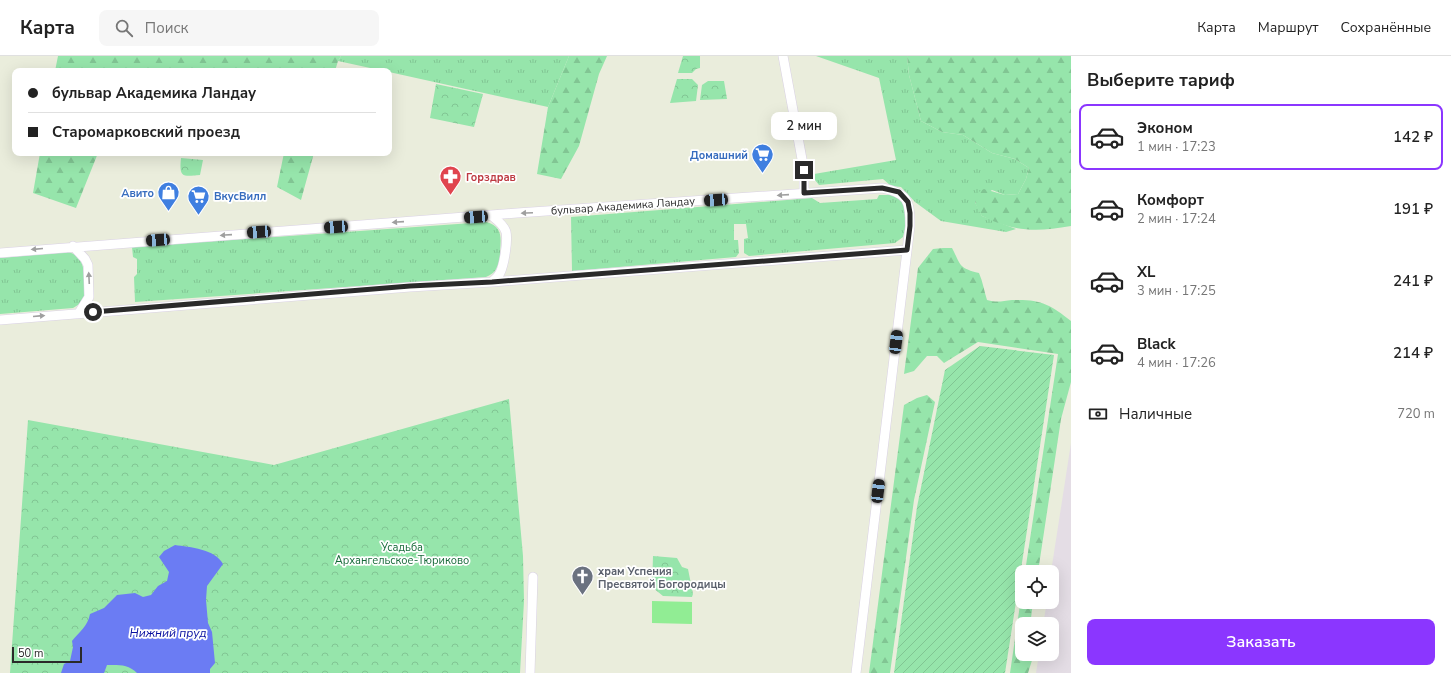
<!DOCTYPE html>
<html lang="ru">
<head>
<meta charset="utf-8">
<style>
  body { margin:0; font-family:"Nunito Sans",sans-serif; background:#f6f6f6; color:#222; height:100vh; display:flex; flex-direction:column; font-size:15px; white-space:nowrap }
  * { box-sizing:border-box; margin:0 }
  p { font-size:13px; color:#767676 }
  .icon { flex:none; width:22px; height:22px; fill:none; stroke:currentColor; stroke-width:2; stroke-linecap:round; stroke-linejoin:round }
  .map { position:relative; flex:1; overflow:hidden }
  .details { display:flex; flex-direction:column; background:#fff; width:380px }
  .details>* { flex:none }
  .hud { position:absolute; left:12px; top:12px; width:380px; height:88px; border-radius:8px; box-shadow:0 4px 16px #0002; display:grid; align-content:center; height:88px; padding:0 16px; background:#fff }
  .buttons { position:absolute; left:1015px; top:509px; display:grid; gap:8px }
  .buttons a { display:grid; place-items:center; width:44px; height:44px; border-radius:8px; background:#fff; box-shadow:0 4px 16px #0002; font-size:20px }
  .scale { position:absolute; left:12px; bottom:10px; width:70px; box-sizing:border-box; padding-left:4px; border:2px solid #2a2a2a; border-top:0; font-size:11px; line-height:14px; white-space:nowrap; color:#2a2a2a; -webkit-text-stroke:3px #fff; paint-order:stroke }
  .end { position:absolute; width:18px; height:18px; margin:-9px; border:5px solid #2a2a2a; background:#fff; box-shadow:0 0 0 2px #fff }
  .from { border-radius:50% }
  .bubble { position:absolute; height:28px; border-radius:8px; background:#fff; box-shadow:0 4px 16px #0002; font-size:13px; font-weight:600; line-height:28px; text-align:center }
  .car { position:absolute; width:12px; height:24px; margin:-12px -6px; border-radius:5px; box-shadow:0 0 3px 1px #0007; background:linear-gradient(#222 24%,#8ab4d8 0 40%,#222 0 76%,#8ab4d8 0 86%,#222 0) }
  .hud b { display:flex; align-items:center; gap:14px; height:38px; font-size:15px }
  .hud b+b { border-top:1px solid #e0e0e0 }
  .hud i { width:10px; height:10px; background:#222 }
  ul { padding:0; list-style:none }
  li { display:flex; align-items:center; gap:12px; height:66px; margin:0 8px 6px; padding:0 8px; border:2px solid transparent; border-radius:8px }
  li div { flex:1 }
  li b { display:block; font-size:15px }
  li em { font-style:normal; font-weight:600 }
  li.current { border-color:#8b36ff }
  li>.icon { width:36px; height:36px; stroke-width:1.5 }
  h2 { padding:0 16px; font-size:18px; line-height:48px }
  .pay { display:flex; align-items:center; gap:10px; height:44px; padding:0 16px; font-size:15px }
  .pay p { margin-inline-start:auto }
  .action { display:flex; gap:8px; margin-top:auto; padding:8px 16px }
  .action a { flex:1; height:46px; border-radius:8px; background:#8b36ff; color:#fff; font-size:16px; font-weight:600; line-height:46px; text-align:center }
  header { display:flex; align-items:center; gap:24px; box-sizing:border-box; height:56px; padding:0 20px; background:#fff; border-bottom:1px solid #e0e0e0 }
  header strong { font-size:19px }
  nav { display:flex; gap:22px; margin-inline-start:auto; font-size:14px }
  .search { width:280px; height:36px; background:#f6f6f6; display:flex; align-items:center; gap:10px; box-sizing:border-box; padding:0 14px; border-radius:8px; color:#767676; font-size:15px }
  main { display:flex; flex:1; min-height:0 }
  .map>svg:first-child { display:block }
  .industrial { fill:#e4dde5 }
  .grass { fill:url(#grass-tufts) }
  .forest { fill:url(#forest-firs) }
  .park { fill:url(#park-crowns) }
  .garden { fill:url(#garden-furrows) }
  .pitch { fill:#91ed94 }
  .water { fill:#6b7cf3 }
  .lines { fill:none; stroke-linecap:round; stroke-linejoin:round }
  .minor-casing { stroke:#d9d1e4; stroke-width:10 }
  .minor { stroke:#fff; stroke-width:9 }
  .oneway { fill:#9f9f9f }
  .route { stroke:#2a2a2a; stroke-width:5 }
  .labels { text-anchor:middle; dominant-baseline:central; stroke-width:3.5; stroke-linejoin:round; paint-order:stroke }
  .shop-label { font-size:11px; font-weight:bold; fill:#366cbe; stroke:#fff; text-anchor:end }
  .health-label { font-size:11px; font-weight:bold; fill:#be3a42; stroke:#fff; text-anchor:start }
  .street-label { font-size:11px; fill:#2a2a2a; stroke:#fff }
  .park-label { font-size:11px; fill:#176a39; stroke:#fff }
  .worship-label { font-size:11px; font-weight:bold; fill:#5b616d; stroke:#fff; text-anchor:start }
  .water-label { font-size:12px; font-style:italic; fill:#0910a0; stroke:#fff }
</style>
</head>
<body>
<header>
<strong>Карта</strong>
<div class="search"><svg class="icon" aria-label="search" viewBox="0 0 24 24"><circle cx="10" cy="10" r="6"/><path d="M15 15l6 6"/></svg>Поиск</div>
<nav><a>Карта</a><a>Маршрут</a><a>Сохранённые</a></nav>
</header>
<main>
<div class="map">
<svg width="1071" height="617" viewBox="0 0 1071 617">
  <defs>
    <pattern id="grass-tufts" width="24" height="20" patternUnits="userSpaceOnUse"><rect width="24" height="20" fill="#96e5ab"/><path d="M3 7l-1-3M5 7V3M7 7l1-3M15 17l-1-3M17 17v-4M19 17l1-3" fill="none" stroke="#81c593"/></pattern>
    <pattern id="forest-firs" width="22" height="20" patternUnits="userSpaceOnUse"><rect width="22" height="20" fill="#96e5ab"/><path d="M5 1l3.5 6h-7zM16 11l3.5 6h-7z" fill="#81c593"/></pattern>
    <pattern id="park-crowns" width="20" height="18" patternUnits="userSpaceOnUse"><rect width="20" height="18" fill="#96e5ab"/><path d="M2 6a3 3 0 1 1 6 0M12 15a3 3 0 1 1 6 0" fill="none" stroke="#81c593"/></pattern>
    <pattern id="garden-furrows" width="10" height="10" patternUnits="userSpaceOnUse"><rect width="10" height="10" fill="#96e5ab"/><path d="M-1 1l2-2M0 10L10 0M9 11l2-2" fill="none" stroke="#81c593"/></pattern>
  </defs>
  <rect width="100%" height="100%" fill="#eaeddc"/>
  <!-- industrial -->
  <path class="industrial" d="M1071,387v230h-35l3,-19h13v-30h-9l4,-22h5l-1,-30z"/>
  <!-- grass -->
  <path class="grass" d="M341,0h228l-21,51 -159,-35v-1h-5l-46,-10z
    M816,0h91l2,19 12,46 21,11 21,3 29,18 23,6 14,9 -3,11 -8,15 -13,1 -13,-5 -17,12 7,14 34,13 -10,3 -65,-11 -26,-19 -14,-15 -10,-1 -8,-7 -64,6 -4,-5 -1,-6 82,-14 -17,-82z
    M879,139h15l10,8 3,17 -4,17 -8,6 -146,13 -5,-3v-14l4,-1 -2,-14h-12v16h4l1,13 -3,4 -164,14 -1,-54 241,-19 8,5 57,-4z
    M486,166c17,4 15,16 14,30 0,5 0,11 -3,15 -2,6 -7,8 -11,10l-351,25 -1,-25 3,-3v-15l-4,-2 -1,-10z
    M68,196c4,1 8,3 11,6 6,7 8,34 4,42 -2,3 -6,6 -10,8l-73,6v-56z"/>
  <!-- forest -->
  <path class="forest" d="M58,0h283l-3,5 -3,10h-280z
    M569,0h38l-8,18 -20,72 -18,33 -24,-5 11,-67z
    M907,0h164v170c-35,6 -56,6 -89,-10 -6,-10 -13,-21 2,-27l21,6 13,-1 8,-15 3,-11 -14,-9 -23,-6 -29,-18 -21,-3 -21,-11 -12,-46z
    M40,97h58l-22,55 -43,-15z
    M284,97h30l-13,47 -24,-13z
    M943,192h9c9,17 6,20 27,25 4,9 5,18 8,27 11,3 15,1 25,0 28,-1 38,4 59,21v61l-10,37 -23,153h-13l33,-218 -80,-12 -34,21 -7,-7h-10l-13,15 -10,3 14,-106 15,-19z
    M927,339l8,7 -21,98 -24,173h-21l35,-268 13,-7z
    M1022,535v11h11l-2,16 1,6h-10v30h12l-6,19h-18z"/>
  <!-- park -->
  <path class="park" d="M683,0h17v12l-4,1 -4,4h-14z
    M677,23h15l6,6 -2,16 -26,2z
    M708,25h16l3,18 -27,1 2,-15z
    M436,28l47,10 -9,33 -44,-9z
    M181,102l22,2 -3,15c-18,2 -21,2 -19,-17z
    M509,343l14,157 1,45 -4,72h-510l18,-253 246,45z
    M653,500l24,2 5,9 6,2 5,25 -1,3 -29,-1 -11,-9z"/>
  <!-- garden -->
  <path class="garden" d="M980,290l74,9 -49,318h-111l23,-166 28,-137z"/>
  <!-- pitch -->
  <path class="pitch" d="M652,545l40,1v22l-40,-1z"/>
  <!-- water -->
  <path class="water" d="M175,489c15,2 40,4 48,19l-16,22 -1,14 2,23 4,9 3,31 -5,6v4h-73c-9,-9 -18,-8 -30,-8l-3,8h-43l3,-9 6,-3 3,-14 -1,-6c7,-9 16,-15 18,-27l14,-6 13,-13 18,-2 8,4 8,-2 7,-9 9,-5 2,-9 -10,-15 5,-6z"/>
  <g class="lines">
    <defs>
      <path id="minor" d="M783,0l21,114v23
        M492,160c5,4 12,9 14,16 2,9 -2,33 -6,41 -2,4 -5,6 -8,9
        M73,190l12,13 3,6 1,32 -10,16
        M0,197l517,-40 365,-25c26,5 28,13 28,38l-54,447
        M0,264l410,-33 82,-5 415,-32
        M530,617l3,-96"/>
    </defs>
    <!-- minor casing -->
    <use href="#minor" class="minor-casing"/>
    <!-- minor -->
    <use href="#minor" class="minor"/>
  </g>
  <!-- one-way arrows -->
  <defs><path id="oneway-solid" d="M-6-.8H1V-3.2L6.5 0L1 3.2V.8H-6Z"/></defs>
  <g class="oneway">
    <use href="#oneway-solid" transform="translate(783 139) rotate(176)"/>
    <use href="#oneway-solid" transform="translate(527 157) rotate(177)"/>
    <use href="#oneway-solid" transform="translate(398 166) rotate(176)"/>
    <use href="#oneway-solid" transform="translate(226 179) rotate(176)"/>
    <use href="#oneway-solid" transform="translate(37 193) rotate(175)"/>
    <use href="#oneway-solid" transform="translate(89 222) rotate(-93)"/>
    <use href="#oneway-solid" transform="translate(39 260) rotate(-5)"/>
  </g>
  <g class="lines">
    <!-- route -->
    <path class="route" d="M93,256l317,-26 82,-4 415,-32 3,-24v-13l-2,-11 -9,-10 -17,-4 -78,5v-23"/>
  </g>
  <!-- icons -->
  <defs>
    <symbol id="supermarket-pin" viewBox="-11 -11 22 30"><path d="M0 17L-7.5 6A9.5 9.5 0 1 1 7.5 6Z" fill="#3f7fe0" stroke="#fff"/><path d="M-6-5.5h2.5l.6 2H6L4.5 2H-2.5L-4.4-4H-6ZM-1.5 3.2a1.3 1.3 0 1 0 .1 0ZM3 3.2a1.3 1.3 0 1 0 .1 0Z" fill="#fff"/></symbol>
    <symbol id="pharmacy-pin" viewBox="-11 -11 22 30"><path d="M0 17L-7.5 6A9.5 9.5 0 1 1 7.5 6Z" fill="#e0444e" stroke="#fff"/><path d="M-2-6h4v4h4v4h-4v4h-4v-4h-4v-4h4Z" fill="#fff"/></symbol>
    <symbol id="shop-pin" viewBox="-11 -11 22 30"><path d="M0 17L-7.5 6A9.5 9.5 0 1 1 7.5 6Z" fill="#3f7fe0" stroke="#fff"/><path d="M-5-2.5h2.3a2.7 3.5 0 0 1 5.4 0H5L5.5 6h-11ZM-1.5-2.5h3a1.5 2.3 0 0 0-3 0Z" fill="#fff"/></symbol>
    <symbol id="church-pin" viewBox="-11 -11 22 30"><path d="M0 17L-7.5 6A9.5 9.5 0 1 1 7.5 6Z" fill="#6b7280" stroke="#fff"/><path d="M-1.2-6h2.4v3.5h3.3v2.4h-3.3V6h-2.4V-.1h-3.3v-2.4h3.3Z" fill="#fff"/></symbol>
  </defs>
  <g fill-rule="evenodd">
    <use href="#supermarket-pin" x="750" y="86" width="25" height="34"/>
    <use href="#pharmacy-pin" x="438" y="108" width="25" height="34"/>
    <use href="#shop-pin" x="156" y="124" width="25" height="34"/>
    <use href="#supermarket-pin" x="186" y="128" width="25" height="34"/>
    <use href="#church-pin" x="570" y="508" width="25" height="34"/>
  </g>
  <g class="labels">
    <!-- shop labels -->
    <g class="shop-label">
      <text x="748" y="99">Домашний</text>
      <text x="154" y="137">Авито</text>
      <text x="214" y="140" text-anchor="start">ВкусВилл</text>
    </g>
    <!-- health labels -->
    <g class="health-label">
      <text x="466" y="121">Горздрав</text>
    </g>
    <!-- street labels -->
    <g class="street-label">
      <text transform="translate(623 150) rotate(-4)">бульвар Академика Ландау</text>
    </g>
    <!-- park labels -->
    <g class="park-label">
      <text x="402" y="491">Усадьба<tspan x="402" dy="13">Архангельское-Тюриково</tspan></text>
    </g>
    <!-- worship labels -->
    <g class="worship-label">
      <text x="598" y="515">храм Успения<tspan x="598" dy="13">Пресвятой Богородицы</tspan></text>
    </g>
    <!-- water labels -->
    <g class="water-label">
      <text x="168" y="577">Нижний пруд</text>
    </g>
  </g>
</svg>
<div class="buttons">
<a><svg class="icon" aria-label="locate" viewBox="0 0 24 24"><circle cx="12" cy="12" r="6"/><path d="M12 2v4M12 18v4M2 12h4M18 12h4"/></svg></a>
<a><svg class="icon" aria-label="layers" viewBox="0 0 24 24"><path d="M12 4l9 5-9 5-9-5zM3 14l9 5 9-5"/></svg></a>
</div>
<div class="scale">50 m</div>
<i class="end from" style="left:93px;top:256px"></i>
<i class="end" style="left:804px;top:114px"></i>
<div class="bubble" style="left:771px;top:56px;width:66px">2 мин</div>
<i class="car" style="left:716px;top:144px;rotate:266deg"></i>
<i class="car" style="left:476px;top:161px;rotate:266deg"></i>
<i class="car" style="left:336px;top:171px;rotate:266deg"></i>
<i class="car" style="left:259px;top:176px;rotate:266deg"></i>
<i class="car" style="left:158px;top:184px;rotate:266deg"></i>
<i class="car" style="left:896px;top:286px;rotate:7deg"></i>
<i class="car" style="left:878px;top:435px;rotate:7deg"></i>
<div class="hud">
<b><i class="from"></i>бульвар Академика Ландау</b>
<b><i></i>Старомарковский проезд</b>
</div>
</div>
<section class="details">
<h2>Выберите тариф</h2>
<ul>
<li class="current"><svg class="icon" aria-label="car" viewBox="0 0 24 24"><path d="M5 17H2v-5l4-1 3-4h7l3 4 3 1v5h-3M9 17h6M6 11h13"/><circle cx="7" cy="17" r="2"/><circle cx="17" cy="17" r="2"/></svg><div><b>Эконом</b><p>1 мин · 17:23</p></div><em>142 ₽</em></li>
<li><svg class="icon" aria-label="car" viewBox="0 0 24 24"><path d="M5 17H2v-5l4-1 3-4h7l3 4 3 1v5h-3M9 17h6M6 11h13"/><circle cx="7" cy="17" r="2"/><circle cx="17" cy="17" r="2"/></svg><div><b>Комфорт</b><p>2 мин · 17:24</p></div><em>191 ₽</em></li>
<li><svg class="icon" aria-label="car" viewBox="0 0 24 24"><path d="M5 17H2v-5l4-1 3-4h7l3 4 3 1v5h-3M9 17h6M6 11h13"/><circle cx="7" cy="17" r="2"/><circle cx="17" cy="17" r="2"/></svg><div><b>XL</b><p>3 мин · 17:25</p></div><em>241 ₽</em></li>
<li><svg class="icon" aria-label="car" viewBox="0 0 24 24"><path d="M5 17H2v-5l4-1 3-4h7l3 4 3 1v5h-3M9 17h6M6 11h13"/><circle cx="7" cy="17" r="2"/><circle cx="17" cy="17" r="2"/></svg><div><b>Black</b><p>4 мин · 17:26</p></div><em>214 ₽</em></li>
</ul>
<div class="pay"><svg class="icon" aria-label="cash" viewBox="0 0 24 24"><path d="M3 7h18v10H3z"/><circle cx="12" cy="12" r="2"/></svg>Наличные<p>720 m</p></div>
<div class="action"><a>Заказать</a></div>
</section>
</main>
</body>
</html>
